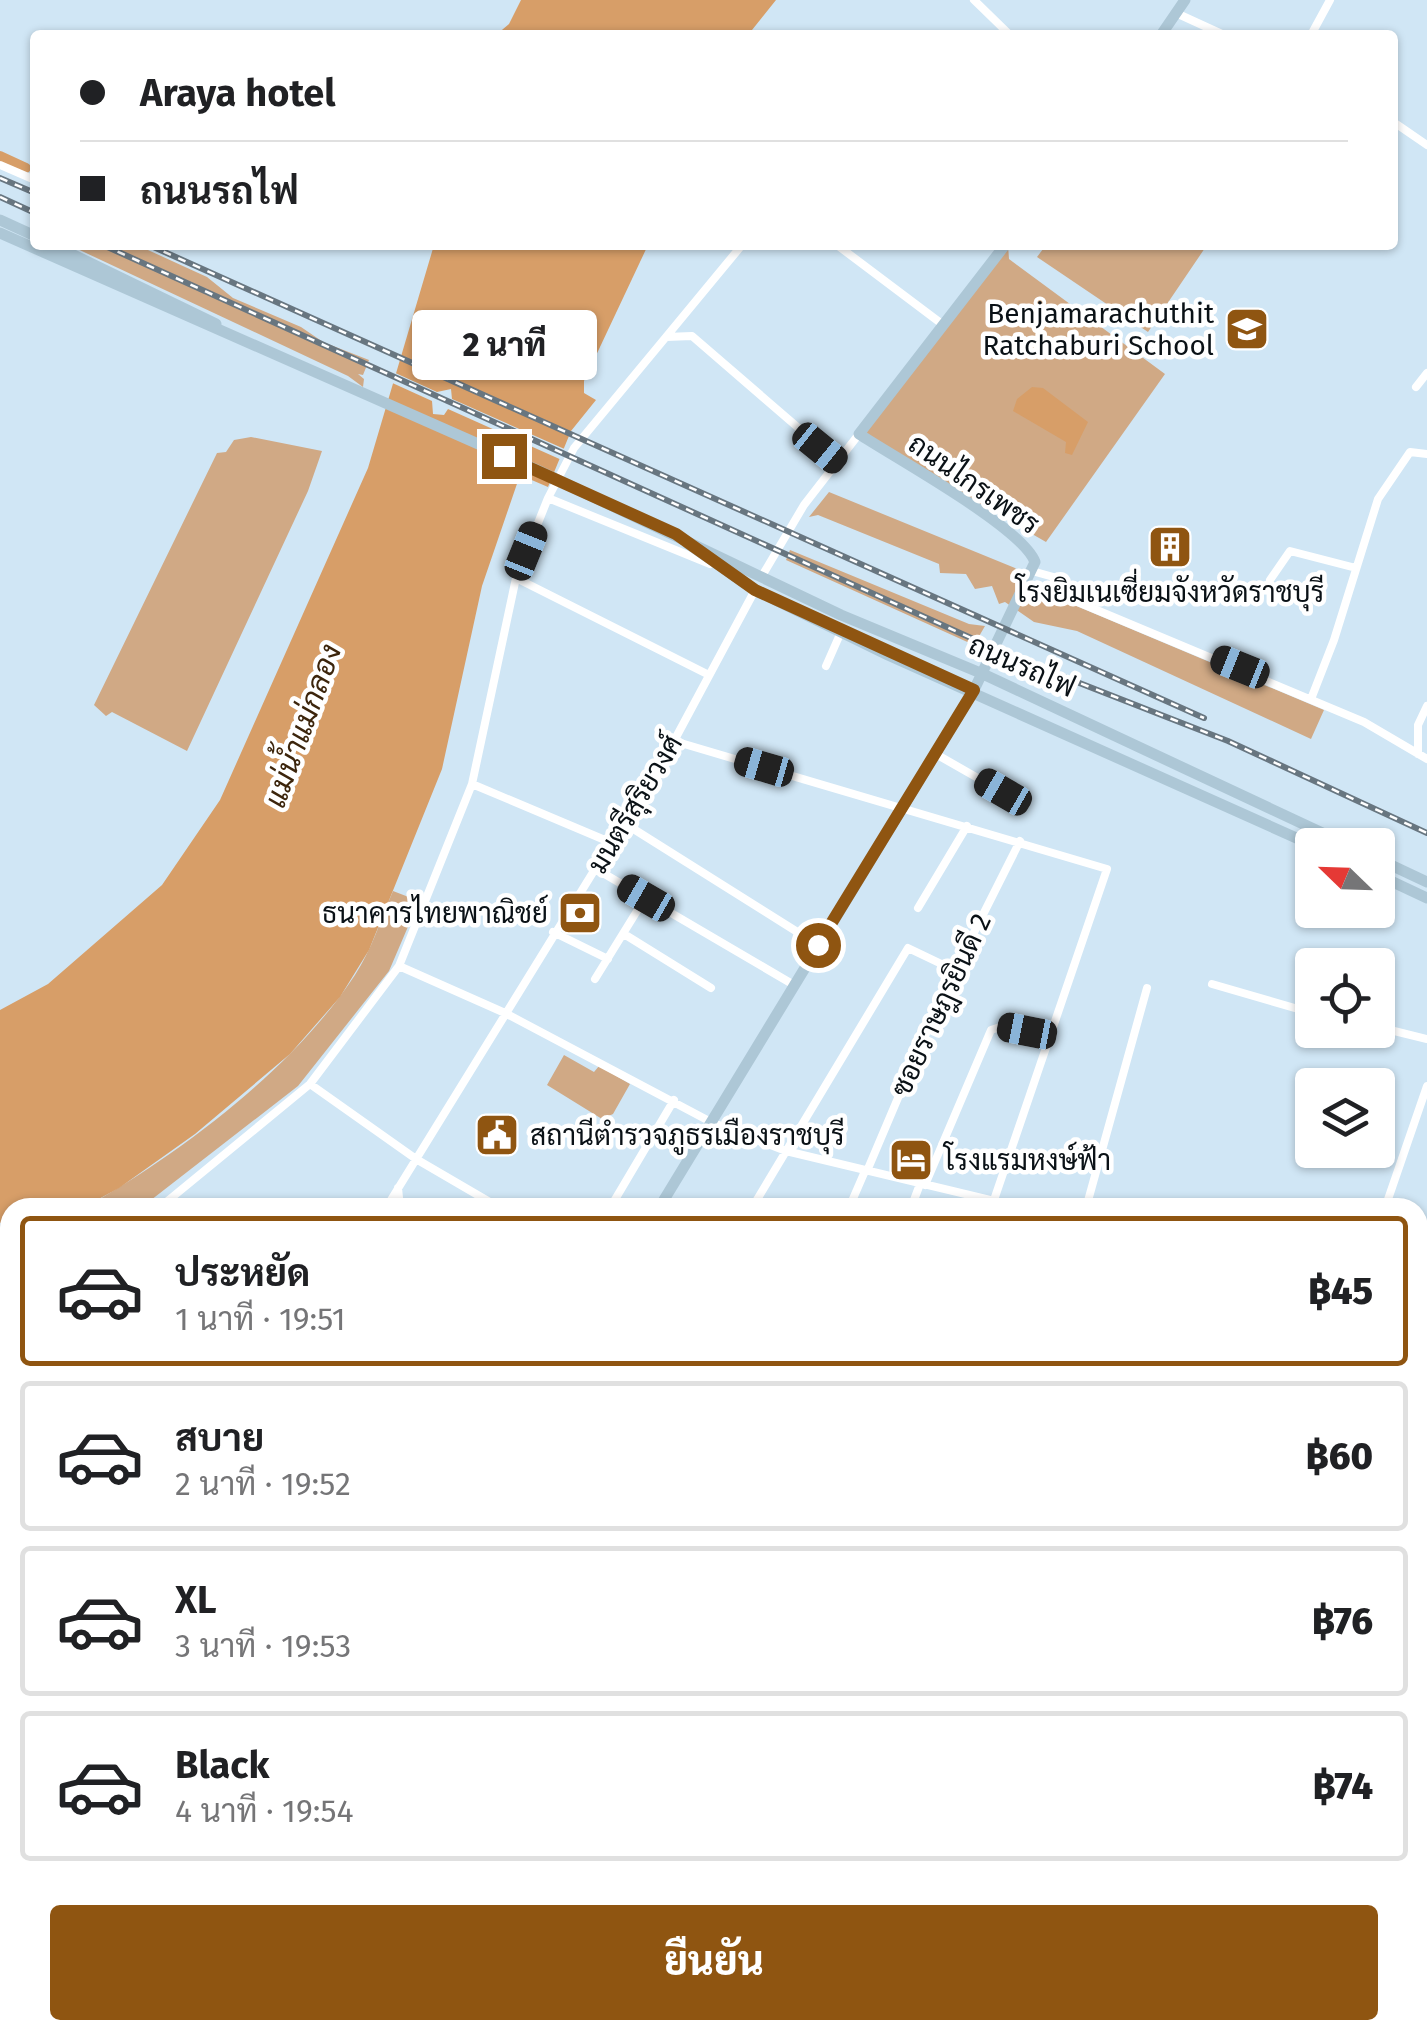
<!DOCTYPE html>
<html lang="th">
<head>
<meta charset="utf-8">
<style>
  body { margin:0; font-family:"Fira Sans",Sarabun,sans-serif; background:#f2f2f2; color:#202124; height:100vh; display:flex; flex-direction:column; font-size:38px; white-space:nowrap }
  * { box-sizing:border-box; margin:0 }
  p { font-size:32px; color:#757577 }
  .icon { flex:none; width:55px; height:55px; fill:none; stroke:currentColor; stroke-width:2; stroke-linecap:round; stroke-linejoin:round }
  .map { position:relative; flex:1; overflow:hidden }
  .side { position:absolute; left:0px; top:1198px; width:1428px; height:842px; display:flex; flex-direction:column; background:#fff; border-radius:30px 30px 0 0; box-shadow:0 2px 8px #0004 }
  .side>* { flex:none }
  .guide { position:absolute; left:30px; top:30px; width:1368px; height:220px; border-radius:10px; box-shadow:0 2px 8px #0004; display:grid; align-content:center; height:220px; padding:0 50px; background:#fff }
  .needle { width:65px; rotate:293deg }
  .buttons { position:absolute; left:1295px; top:828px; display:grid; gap:20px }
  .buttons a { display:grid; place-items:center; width:100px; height:100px; border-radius:10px; background:#fff; box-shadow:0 2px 8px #0004; font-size:50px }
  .end { position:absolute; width:45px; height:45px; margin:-22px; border:12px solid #8f5511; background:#fff; box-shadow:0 0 0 5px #fff }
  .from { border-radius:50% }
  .bubble { position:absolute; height:70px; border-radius:10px; background:#fff; box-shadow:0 2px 8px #0004; font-size:32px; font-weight:800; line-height:70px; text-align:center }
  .car { position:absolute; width:30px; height:60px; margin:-30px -15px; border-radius:12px; box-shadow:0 0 8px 2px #0007; background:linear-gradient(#222 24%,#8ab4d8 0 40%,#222 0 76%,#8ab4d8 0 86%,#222 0) }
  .guide b { display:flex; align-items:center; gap:35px; height:95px; font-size:38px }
  .guide b+b { border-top:2px solid #e0e0e0 }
  .guide i { width:25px; height:25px; background:#202124 }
  ul { padding:18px 0 0; list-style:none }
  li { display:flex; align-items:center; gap:30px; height:150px; margin:0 20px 15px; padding:0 30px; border:5px solid #e0e0e0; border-radius:10px }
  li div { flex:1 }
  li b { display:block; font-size:38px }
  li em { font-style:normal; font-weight:800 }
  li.selected { border-color:#8f5511 }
  li>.icon { width:90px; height:90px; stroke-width:1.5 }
  .primary-button { display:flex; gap:20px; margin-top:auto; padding:20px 50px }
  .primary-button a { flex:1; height:115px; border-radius:10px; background:#8f5511; color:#fff; font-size:40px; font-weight:800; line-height:115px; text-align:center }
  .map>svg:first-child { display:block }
  .green { fill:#d0a985 }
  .water { fill:#d79e68 }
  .pier { fill:#d0e6f5 }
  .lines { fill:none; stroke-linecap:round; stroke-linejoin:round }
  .canal { stroke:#d79e68; stroke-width:10 }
  .street { stroke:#fff; stroke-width:8 }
  .secondary { stroke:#adc7d6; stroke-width:11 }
  .rail-casing { stroke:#687680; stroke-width:6 }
  .rail { stroke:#fff; stroke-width:2.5; stroke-dasharray:8; stroke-linecap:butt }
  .route { stroke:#8f5511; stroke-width:12 }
  .labels { text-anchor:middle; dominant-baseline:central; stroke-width:9; stroke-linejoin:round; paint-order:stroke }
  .poi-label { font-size:28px; fill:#0a1116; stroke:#fff; text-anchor:end }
  .street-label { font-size:28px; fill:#0a1116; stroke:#fff }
  .water-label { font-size:30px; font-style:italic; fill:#3c250c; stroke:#fff }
</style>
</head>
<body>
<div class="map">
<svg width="1427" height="2039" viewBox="0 0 1427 2039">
  <rect width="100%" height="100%" fill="#d0e6f5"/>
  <!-- green -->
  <path class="green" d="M69,245h68l70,32 26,21 68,29 22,15 46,18 -6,15 -5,-1 6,5 -1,8 -15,-11z
    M1008,245l1,14 156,115 -119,168 -187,-108z
    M1046,245h161l-59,87 -111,-75z
    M251,437l71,14 -14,40 -121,260 -75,-39 -6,4 -12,-11 123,-252 9,-1 8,-12z
    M829,492l186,76 30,29h10l269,113 -13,29 -234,-108 -43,-9 -29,-20 -6,2 -7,-18 -17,3 -9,-15 -26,-1 -1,-9 -121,-49 -9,2z
    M790,550l179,74 16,2 -11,19 -188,-85z
    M393,891l26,10 -30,70 -91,115 -156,121 -58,1c96,-54 210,-140 271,-233 17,-26 26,-56 38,-84z
    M564,1055l30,17 5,-6 31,18 -17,30 -11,5 -55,-34z"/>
  <!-- water -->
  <path class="water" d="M521,0h255l-28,35h-252l13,-11z
    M434,245h214l-64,136v12l12,7 -25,31 -23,56 -28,-12 -38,111 -40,183 -73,181 -29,47 -50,57 -95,80 -76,54 -35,19 -74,1v11l-10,4v-213l48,-26 114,-99 58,-85 148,-332z
    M1032,387l11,1 45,34 -16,33 -7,-2 1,-11 -53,-31 4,-12z"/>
  <!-- pier -->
  <path class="pier" d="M391,371l46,21 14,-3 1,10 117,52 -5,10 -116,-52 -4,6 -11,-1 -1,-13 -44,-20z"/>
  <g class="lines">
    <!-- canal -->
    <path class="canal" d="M0,156l26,12"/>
    <!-- street -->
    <path class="street" d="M974,0l36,35
      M1176,13l48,22
      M1311,35l19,-35
      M1392,121l35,24
      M0,165l35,15
      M837,245l105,79
      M666,337l76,-92
      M1416,387l11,-14
      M548,498l162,66
      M1032,571l25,7 4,14 7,6 296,124 63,37
      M762,576l42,-71 55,-71
      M516,578l193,97
      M1270,580l20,-29 66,17
      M826,666l15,-34
      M1311,699l23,-59 44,-141 32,-47 17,2
      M674,741l433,128 -113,331
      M934,753l91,52
      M1418,754v-29l9,-19
      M472,784l140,59
      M624,823l194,122
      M596,869l198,116
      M918,908l49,-82
      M553,932l55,27
      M624,934l87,54
      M399,966l106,47 206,109 75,29 238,57
      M595,979l50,-81
      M1212,984l100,29
      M1378,1027l49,12
      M310,1084l106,75 84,49
      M867,1171l70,-165 83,-165
      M925,1185l66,-155 12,-4 49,10
      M398,1188l2,20
      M159,1208l151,-124 89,-118 73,-182 44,-206 32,-80 26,-50 92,-111 26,-1 146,126
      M386,1208l288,-467 81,-151
      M610,1208l64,-108
      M752,1208l156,-260 46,22
      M849,1208l16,-37
      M911,1208l9,-24
      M1086,1208l61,-220
      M1385,1208l42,-122
      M1418,1300l9,2
      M0,1320l10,-5
      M1418,1429h9
      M0,1568l10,5
      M1418,1736l9,-32
      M0,1872l10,-9
      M1418,1873l9,5
      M0,1996l10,3
      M292,2030l12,9
      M27,2039l3,-9
      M713,2039l3,-9
      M756,2039l4,-9
      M804,2039l3,-9"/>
    <!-- secondary -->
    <path class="secondary" d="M1161,35l24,-35
      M0,220l35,16
      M0,233l537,237 304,145 142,59 365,171
      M53,245l163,79
      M687,543l68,47 133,65 424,190
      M1378,859l49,23
      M1378,875l49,23
      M659,1208l315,-518 61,-128c-13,-35 -140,-104 -176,-128l146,-189
      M1418,1770l9,6
      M0,1792l10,10
      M474,2030v9"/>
    <defs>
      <path id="rail" d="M0,178l35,15
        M0,197l35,16
        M103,245l910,412 215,84 199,92
        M149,245l1055,473"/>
    </defs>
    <!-- rail casing -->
    <use href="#rail" class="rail-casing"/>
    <!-- rail -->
    <use href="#rail" class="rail"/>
  </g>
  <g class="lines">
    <!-- route -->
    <path class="route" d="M504,456l172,78 79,56 219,100 -156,255"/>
  </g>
  <!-- icons -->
  <defs>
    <symbol id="school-square" viewBox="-11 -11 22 22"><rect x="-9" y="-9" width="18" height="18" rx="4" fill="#8f5511" stroke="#fff"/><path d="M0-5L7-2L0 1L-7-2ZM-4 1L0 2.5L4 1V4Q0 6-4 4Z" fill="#fff"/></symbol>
    <symbol id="building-square" viewBox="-11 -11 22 22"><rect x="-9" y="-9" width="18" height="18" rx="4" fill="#8f5511" stroke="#fff"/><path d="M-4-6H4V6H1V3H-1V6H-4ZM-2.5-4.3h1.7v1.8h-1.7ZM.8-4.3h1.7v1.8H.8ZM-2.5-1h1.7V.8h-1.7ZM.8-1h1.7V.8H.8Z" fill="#fff"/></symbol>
    <symbol id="bank-square" viewBox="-11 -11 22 22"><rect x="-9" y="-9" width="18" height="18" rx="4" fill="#8f5511" stroke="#fff"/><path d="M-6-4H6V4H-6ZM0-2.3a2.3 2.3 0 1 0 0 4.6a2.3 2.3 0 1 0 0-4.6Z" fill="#fff"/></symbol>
    <symbol id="civic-square" viewBox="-11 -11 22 22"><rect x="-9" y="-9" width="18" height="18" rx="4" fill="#8f5511" stroke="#fff"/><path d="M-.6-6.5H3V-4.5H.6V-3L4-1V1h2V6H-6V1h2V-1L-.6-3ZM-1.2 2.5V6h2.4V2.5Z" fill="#fff"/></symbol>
    <symbol id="hotel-square" viewBox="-11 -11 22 22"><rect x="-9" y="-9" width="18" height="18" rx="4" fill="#8f5511" stroke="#fff"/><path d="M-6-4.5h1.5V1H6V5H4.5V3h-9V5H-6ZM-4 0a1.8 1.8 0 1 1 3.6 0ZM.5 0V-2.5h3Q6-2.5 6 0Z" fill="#fff"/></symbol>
  </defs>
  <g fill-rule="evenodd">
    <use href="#school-square" x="1222" y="304" width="50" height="50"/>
    <use href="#building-square" x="1145" y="522" width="50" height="50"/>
    <use href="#bank-square" x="555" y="888" width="50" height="50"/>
    <use href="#civic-square" x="472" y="1110" width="50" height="50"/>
    <use href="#hotel-square" x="886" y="1135" width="50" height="50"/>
  </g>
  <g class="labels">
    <!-- poi labels -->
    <g class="poi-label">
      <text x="1214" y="313">Benjamarachuthit<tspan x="1214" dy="32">Ratchaburi School</tspan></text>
      <text x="1170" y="592" text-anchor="middle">โรงยิมเนเซี่ยมจังหวัดราชบุรี</text>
      <text x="548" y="913">ธนาคารไทยพาณิชย์</text>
      <text x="530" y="1135" text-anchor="start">สถานีตำรวจภูธรเมืองราชบุรี</text>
      <text x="944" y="1160" text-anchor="start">โรงแรมหงษ์ฟ้า</text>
    </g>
    <!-- street labels -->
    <g class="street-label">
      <text transform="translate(974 484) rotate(35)">ถนนไกรเพชร</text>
      <text transform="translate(1022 666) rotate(24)">ถนนรถไฟ</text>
      <text transform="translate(635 804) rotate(-59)">มนตรีสุริยวงศ์</text>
      <text transform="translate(941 1005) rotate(-65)">ซอยราษฎรยินดี 2</text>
    </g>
    <!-- water labels -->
    <g class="water-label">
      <text transform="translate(303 726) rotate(-70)">แม่น้ำแม่กลอง</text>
    </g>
  </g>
</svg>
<div class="buttons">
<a><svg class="needle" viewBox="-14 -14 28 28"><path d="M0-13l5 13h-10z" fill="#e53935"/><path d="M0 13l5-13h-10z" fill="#757577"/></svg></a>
<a><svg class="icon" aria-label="locate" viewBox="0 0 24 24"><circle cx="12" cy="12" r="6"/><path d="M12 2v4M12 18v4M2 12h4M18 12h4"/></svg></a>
<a><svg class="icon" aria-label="layers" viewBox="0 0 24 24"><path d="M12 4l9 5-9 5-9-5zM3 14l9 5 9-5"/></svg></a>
</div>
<i class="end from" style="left:818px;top:945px"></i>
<i class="end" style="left:504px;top:456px"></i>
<div class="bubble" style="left:412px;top:310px;width:185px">2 นาที</div>
<i class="car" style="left:820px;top:448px;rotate:129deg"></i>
<i class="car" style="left:526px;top:551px;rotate:22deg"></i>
<i class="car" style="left:1240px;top:667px;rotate:292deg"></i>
<i class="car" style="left:764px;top:767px;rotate:286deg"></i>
<i class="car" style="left:1003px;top:792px;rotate:300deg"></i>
<i class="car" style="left:646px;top:898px;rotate:300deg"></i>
<i class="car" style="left:1027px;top:1031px;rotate:281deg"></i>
<div class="guide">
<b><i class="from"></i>Araya hotel</b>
<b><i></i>ถนนรถไฟ</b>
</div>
<section class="side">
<ul>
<li class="selected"><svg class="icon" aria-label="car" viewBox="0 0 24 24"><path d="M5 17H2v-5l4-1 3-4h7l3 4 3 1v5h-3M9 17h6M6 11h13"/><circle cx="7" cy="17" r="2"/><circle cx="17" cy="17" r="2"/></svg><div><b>ประหยัด</b><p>1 นาที · 19:51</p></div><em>฿45</em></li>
<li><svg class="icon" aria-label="car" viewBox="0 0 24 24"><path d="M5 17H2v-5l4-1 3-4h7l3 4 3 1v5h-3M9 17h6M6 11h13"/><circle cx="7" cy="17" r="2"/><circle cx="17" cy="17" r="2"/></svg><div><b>สบาย</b><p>2 นาที · 19:52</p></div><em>฿60</em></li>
<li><svg class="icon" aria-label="car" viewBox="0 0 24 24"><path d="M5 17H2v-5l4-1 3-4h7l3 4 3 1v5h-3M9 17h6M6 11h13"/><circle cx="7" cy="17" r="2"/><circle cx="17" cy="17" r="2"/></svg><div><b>XL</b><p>3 นาที · 19:53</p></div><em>฿76</em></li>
<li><svg class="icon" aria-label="car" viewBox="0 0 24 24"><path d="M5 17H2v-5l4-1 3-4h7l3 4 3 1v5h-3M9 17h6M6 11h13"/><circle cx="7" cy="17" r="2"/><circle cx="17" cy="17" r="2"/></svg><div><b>Black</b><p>4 นาที · 19:54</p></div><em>฿74</em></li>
</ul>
<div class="primary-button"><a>ยืนยัน</a></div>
</section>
</div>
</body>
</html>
